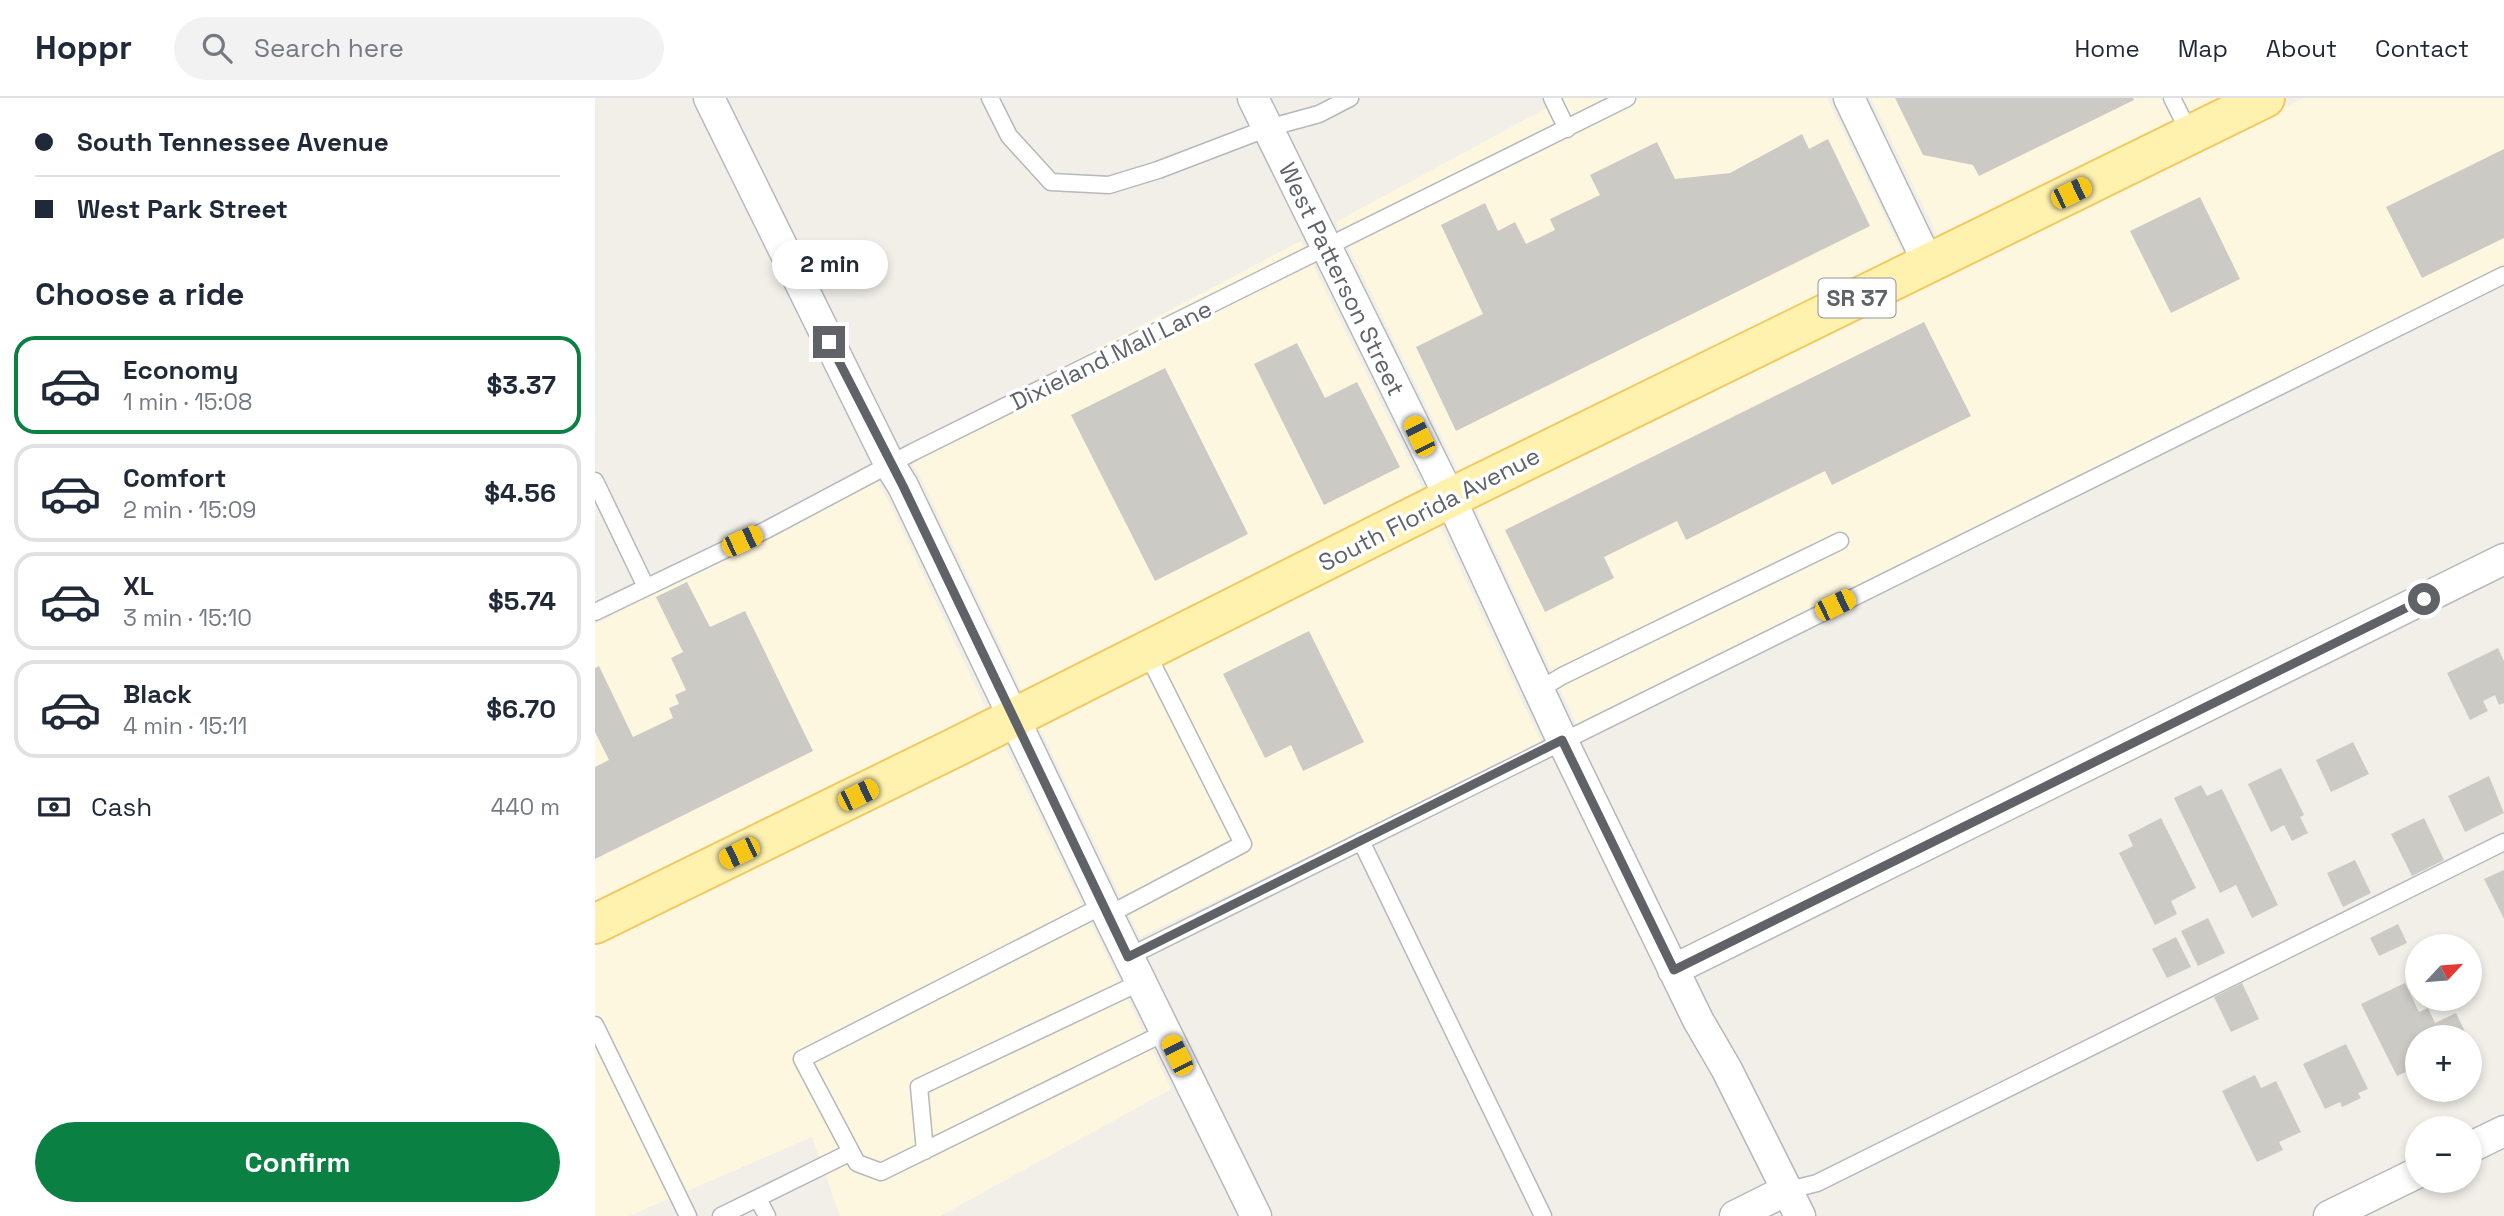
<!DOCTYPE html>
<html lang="en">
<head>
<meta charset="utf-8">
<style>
  body { margin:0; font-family:"Space Grotesk",sans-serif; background:#f2f2f3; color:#1f2937; height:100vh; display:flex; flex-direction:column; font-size:26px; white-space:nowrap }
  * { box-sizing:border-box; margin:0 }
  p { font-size:23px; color:#747a83 }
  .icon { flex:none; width:38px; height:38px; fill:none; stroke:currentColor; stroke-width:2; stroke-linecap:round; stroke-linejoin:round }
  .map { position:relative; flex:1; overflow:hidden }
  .drawer { display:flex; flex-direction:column; background:#fff; width:595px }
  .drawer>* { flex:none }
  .top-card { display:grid; align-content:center; height:154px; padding:0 35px; background:#fff }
  .needle { width:46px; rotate:64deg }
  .fabs { position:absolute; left:1810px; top:836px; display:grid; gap:14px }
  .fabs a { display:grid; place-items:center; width:77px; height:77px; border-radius:50%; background:#fff; box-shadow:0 4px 10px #0003; font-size:35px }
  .end { position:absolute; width:32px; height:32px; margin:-16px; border:9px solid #5f6368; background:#fff; box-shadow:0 0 0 4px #fff }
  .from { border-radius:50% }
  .bubble { position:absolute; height:49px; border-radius:24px; background:#fff; box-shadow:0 4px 10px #0003; font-size:23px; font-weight:800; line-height:49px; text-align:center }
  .car { position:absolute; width:21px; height:42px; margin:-21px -10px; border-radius:9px; box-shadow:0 0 5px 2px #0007; background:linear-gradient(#f5c518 24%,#345 0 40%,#f5c518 0 76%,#345 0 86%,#f5c518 0) }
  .top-card b { display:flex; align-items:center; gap:24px; height:66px; font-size:26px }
  .top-card b+b { border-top:2px solid #e0e1e3 }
  .top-card i { width:18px; height:18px; background:#1f2937 }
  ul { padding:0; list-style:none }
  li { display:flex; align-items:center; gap:21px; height:98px; margin:0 14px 10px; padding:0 21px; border:4px solid #e0e1e3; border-radius:21px }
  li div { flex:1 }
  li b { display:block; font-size:26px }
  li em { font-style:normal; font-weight:800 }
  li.active { border-color:#0b8043 }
  li>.icon { width:63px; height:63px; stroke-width:1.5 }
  h2 { padding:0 35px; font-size:32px; line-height:84px }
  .pay { display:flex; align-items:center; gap:18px; height:77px; padding:0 35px; font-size:26px }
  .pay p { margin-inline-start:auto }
  .button { display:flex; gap:14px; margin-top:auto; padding:14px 35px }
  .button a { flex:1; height:80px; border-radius:42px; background:#0b8043; color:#fff; font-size:28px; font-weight:800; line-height:80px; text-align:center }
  header { display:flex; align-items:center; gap:42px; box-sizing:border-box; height:98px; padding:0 35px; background:#fff; border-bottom:2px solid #e0e1e3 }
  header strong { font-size:33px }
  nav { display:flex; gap:38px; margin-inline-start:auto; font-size:24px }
  .search { width:490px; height:63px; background:#f2f2f3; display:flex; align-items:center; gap:18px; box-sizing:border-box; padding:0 24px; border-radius:38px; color:#747a83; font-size:26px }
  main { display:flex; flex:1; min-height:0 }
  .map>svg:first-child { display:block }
  .commercial { fill:#fef7e0 }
  .building { fill:#cccac5 }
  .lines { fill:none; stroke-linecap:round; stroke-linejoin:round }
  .service-casing { stroke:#b5b8bc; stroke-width:19 }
  .minor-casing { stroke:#b5b8bc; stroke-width:33 }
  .primary-casing { stroke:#f2c960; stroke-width:42 }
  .service { stroke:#fff; stroke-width:16 }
  .minor { stroke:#fff; stroke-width:30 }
  .primary { stroke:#fff2af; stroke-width:38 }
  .route { stroke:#5f6368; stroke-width:9 }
  .labels { text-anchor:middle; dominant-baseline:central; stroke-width:7; stroke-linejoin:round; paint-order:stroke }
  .shield { fill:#fff; stroke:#8f9295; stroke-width:2 }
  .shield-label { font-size:23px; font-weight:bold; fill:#5f6368 }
  .street-label { font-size:24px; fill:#5f6368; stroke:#fff }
</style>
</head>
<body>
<header>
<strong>Hoppr</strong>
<div class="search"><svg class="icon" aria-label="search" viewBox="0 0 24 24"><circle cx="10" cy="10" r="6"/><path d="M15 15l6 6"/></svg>Search here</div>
<nav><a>Home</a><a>Map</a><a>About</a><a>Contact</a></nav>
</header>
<main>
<section class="drawer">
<div class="top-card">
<b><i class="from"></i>South Tennessee Avenue</b>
<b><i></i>West Park Street</b>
</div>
<h2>Choose a ride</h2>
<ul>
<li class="active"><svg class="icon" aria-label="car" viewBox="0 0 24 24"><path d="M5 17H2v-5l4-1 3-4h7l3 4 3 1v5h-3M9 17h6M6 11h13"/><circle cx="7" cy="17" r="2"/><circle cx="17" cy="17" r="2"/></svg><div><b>Economy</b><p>1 min · 15:08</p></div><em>$3.37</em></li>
<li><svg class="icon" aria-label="car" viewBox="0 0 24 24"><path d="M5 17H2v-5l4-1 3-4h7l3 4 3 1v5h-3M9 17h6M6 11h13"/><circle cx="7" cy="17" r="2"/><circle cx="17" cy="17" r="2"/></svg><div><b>Comfort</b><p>2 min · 15:09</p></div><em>$4.56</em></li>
<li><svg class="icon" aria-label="car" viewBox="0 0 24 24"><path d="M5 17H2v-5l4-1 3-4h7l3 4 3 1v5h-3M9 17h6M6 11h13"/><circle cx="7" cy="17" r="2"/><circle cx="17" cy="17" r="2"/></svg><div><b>XL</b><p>3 min · 15:10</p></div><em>$5.74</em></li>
<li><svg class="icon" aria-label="car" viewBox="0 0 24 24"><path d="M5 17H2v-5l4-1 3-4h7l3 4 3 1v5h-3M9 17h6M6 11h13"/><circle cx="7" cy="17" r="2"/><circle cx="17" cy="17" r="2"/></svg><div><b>Black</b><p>4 min · 15:11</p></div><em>$6.70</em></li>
</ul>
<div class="pay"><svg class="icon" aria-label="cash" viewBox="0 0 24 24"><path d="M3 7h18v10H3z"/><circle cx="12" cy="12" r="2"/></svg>Cash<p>440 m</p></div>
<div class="button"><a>Confirm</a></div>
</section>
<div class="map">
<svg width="1909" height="1118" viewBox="0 0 1909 1118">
  <rect width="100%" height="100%" fill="#f1efe8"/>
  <!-- commercial -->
  <path class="commercial" d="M970,0h262l77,158 -444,218 -124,-252z
    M1276,0h354l-286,141z
    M1709,0h200v186l-926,443 -104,-222z
    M706,143l123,250 -401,202 -102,-215 -17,-28z
    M274,370l17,28 101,215 -392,193v-279z
    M844,425l103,221 -402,193 -102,-213z
    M408,644l168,347 -231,127h-100l-28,-79 -183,79h-34v-273z"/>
  <!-- building -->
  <path class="building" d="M1300,0h238l1,2 -155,76 -6,-11 -50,-10z
    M1207,36l7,15 19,-10 42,87 -414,205 -40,-84 67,-33 -42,-89 44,-22 13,28 17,-9 11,22 29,-14 -5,-11 50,-24 -10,-20 67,-33 18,37 55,-6z
    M1909,51v89l-82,40 -36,-71z
    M1605,99l40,82 -69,34 -41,-82z
    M1329,224l47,94 -139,69 -7,-14 -139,69 -9,-19 -73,36 10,21 -69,34 -40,-82z
    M702,245l28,55 32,-16 43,85 -76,38 -70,-141z
    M570,270l83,166 -93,47 -84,-166z
    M92,484l23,45 35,-16 68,140 -218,108v-92l14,-7 -14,-28v-64l4,-2 34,71 40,-19 -4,-10 10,-4 -4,-9 11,-5 -15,-32 12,-6 -27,-55z
    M714,533l55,111 -61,29 -12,-26 -26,13 -42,-84z
    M1903,550l6,13v42l-5,2 -4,-10 -12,6 5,10 -18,9 -23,-47z
    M1758,644l16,32 -38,18 -15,-32z
    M1686,670l23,47 -4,2 8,16 -16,8 -8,-16 -13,7 -23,-48z
    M1894,678l15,37 -39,19 -17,-36z
    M1606,687l6,11 15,-7 56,116 -26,13 -16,-33 -16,8 -46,-95z
    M1566,720l35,70 -25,13 6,13 -22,11 -36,-72 14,-7 -5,-11z
    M1829,720l20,42 -32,16 -21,-42z
    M1760,762l16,33 -28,14 -16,-34z
    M1909,772v49l-20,-40z
    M1613,820l17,35 -27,13 -17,-35z
    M1803,826l9,19 -28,13 -9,-18z
    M1581,839l15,30 -24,11 -15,-29z
    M1647,885l17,36 -28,13 -17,-35z
    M1810,885l14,29 9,-4 7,15 21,-10 12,25h-51v29l-20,9 -36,-72z
    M1751,946l22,45 -10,4 3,5 -19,9 -2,-5 -15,7 -22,-45z
    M1660,977l6,13 15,-7 25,51 -22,10 4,8 -26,12 -35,-71z"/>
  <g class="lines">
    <defs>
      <path id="service" d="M395,0l19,38 42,46 58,3 49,-15 110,-42 51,-14 31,-16
        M957,0l15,31
        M1577,0l18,36
        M0,383l51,106
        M0,514l171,-82 147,-78 714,-354
        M944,592l23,-14 278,-135
        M766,743l182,375
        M509,807l-302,154 55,104 24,9 285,-140
        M513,817l135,-71 -97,-193
        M533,859l1376,-682
        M0,927l93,191
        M330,1053l-6,-64 222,-105
        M1190,1093l32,-8 687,-341
        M163,1101l9,17
        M126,1118l130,-64"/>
      <path id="minor" d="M114,0l181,367 13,21 205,429 148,301
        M658,0l197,400 112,242 136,280 29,50 73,146
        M1254,0l79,165
        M1078,872l831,-411
        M1874,1050l35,-17
        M1140,1118l50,-25
        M1734,1118l88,-43"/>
      <path id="primary" d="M0,826l359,-176 496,-250 815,-400"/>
    </defs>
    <!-- service casing -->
    <use href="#service" class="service-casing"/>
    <!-- minor casing -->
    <use href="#minor" class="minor-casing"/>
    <!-- primary casing -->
    <use href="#primary" class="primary-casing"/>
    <!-- service -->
    <use href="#service" class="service"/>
    <!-- minor -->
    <use href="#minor" class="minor"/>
    <!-- primary -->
    <use href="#primary" class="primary"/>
  </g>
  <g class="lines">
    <!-- route -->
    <path class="route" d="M234,244l74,144 225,471 434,-217 112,230 750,-371"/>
  </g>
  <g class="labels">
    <!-- shield labels -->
    <rect class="shield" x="1223.5" y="180.5" width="77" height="39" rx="5"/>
    <g class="shield-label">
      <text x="1262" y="200">SR 37</text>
    </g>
    <!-- street labels -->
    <g class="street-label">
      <text transform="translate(747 181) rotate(64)">West Patterson Street</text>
      <text transform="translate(516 257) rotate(-26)">Dixieland Mall Lane</text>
      <text transform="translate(834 411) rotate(-27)">South Florida Avenue</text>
    </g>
  </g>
</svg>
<div class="fabs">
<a><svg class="needle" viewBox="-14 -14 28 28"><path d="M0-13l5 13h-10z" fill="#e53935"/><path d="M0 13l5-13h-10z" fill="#747a83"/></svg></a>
<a>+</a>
<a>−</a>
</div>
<i class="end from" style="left:1829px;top:501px"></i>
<i class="end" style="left:234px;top:244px"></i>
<div class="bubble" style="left:177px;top:142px;width:116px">2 min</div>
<i class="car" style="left:1476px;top:95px;rotate:64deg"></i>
<i class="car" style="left:824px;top:338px;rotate:334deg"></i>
<i class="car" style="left:147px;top:443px;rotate:65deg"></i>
<i class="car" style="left:1240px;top:507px;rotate:64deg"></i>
<i class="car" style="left:263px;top:697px;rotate:64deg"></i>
<i class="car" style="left:144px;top:755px;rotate:244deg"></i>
<i class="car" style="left:582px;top:957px;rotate:334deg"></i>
</div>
</main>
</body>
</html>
